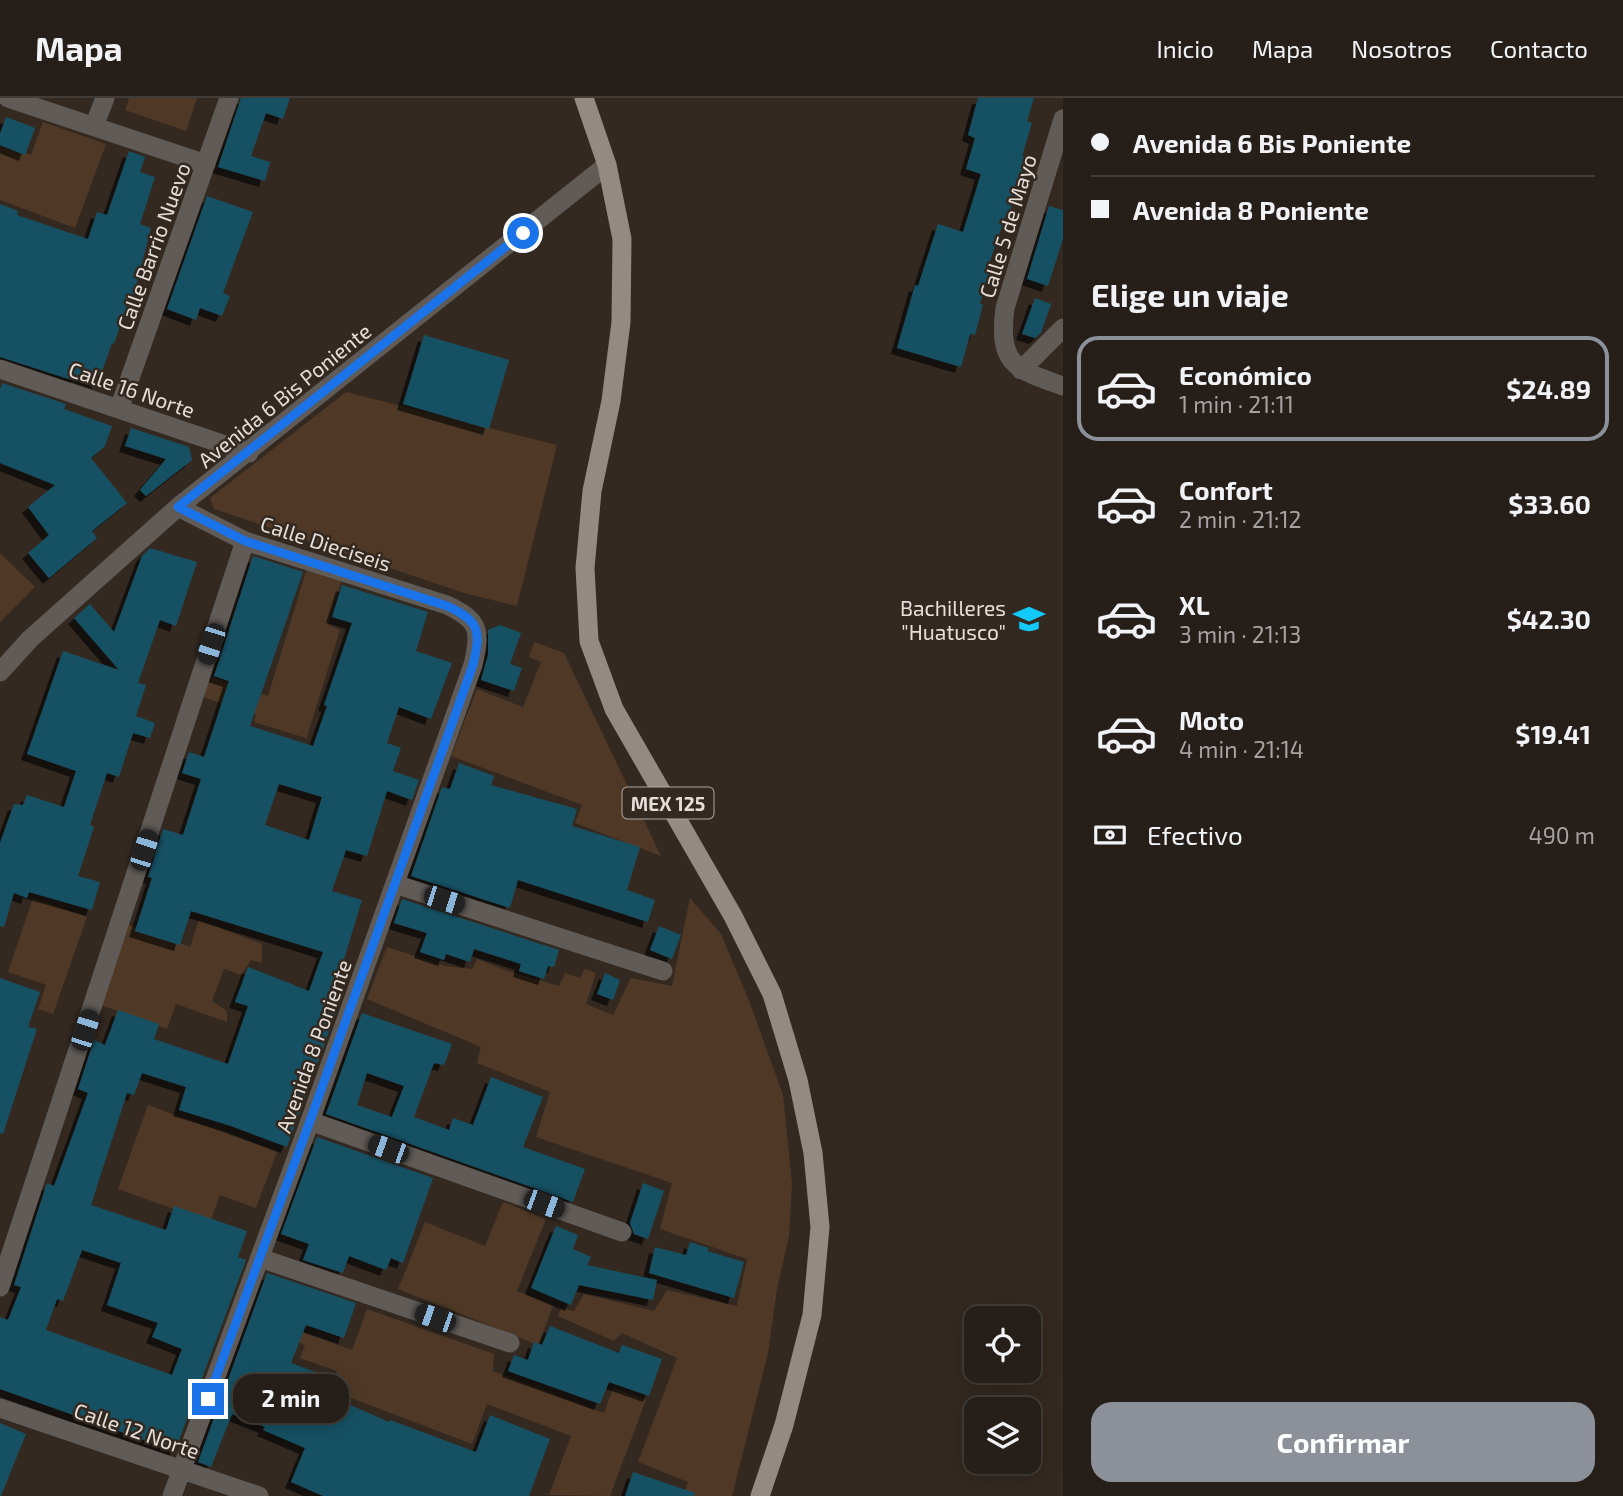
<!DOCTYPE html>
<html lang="es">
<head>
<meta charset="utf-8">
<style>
  body { margin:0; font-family:"Exo 2",sans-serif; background:#322c26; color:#f1f3f6; height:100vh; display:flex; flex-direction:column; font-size:26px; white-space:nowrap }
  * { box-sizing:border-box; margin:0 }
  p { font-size:23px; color:#a4a2a2 }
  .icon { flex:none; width:38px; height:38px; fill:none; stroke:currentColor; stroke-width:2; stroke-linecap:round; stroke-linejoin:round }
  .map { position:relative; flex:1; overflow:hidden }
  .details { display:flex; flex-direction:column; background:#261f19; width:560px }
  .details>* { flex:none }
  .guide { display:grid; align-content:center; height:154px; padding:0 28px; background:#261f19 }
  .controls { position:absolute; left:964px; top:1208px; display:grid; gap:14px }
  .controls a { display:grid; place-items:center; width:77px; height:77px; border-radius:14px; background:#261f19; box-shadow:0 4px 18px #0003,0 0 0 2px #423d38; font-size:35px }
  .end { position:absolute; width:32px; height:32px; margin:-16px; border:9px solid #1a73e8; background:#fff; box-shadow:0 0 0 4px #fff }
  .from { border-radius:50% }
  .bubble { position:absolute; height:49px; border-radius:21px; background:#261f19; box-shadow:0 4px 18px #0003,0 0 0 2px #423d38; font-size:23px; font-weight:700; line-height:49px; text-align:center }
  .car { position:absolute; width:21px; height:42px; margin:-21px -10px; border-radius:9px; box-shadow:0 0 5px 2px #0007; background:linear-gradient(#222 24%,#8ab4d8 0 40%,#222 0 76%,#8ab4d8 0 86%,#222 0) }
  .guide b { display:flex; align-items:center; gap:24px; height:66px; font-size:26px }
  .guide b+b { border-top:2px solid #423d38 }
  .guide i { width:18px; height:18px; background:#f1f3f6 }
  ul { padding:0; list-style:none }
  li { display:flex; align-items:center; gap:21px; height:105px; margin:0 14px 10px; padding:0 14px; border:4px solid transparent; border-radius:21px }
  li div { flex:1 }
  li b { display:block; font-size:26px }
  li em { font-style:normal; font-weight:700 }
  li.active { border-color:#8c9099 }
  li>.icon { width:63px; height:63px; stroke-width:1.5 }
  h2 { padding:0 28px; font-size:32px; line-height:84px }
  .pay { display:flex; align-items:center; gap:18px; height:77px; padding:0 28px; font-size:26px }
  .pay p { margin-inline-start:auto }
  .button { display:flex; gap:14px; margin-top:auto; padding:14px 28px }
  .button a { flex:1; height:80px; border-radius:21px; background:#8c9099; color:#fff; font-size:28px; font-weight:700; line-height:80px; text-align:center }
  header { display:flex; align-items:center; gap:42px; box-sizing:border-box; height:98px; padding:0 35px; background:#261f19; border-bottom:2px solid #423d38 }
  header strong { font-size:33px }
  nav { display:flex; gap:38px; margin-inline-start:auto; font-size:24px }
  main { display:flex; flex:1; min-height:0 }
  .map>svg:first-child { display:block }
  .green { fill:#4f3926 }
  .building { fill:#185163; fill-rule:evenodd; filter:url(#shadow) }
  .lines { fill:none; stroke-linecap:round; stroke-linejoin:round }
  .minor { stroke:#605b57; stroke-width:19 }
  .primary { stroke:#948a81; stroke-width:19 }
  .route { stroke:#1a73e8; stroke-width:9 }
  .labels { text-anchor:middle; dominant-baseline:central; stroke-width:5; stroke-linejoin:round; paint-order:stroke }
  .shield { fill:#332921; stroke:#b0a8a2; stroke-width:2 }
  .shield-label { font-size:19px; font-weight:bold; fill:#e5ded9 }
  .street-label { font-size:21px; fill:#e5ded9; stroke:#332921 }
  .poi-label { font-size:21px; fill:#e5ded9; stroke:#332921; text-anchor:end }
</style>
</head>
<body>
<header>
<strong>Mapa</strong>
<nav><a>Inicio</a><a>Mapa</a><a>Nosotros</a><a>Contacto</a></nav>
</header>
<main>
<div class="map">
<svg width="1063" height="1398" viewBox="0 0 1063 1398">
  <defs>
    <filter id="shadow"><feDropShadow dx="-6" dy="6" stdDeviation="0" flood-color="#0009"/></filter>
  </defs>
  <rect width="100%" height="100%" fill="#332921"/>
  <!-- green -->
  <path class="green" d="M129,0h68l-11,33 -61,-21z
    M43,24l63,22 -31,84 -75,-28v-56l31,11z
    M346,294l211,53 -40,161 -53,-13 -250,-84 -4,-11z
    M0,455l35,34 -35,35z
    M307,470l35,11 -14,46 12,5 -38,123 4,-15 -52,-16 2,-7 -56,-19 6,-21 62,21z
    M534,544l30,11 97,203 -86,-33 7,-18 -131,-49 26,-67 46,18 18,-45 -12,-5z
    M33,800l54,19 -34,97 -15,-5 8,-24 -38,-13z
    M690,800l31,36 29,69 33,92 9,88 -3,53 -12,53 -9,64 -36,143h-48l4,-14 -50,-20 39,-104 -55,-25 -8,8 -56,-25 3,-8 13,3 10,-17 70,17 13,-21 70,16 10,-47 -87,-30 12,-46 -136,-46 14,-45 -73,-29 4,-16 -114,-48 20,-52 59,19 26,3 5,-10 31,12 51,15 6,-13 15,5 5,-9 11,4 -10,31 27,11 18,-37 41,8z
    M199,822l63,24v19l-11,-3 -10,15 -17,-6 -12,32 15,10v11l-51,-18 -9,25 -69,-25 29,-80 63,23z
    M148,1007l129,47 -21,56 -36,-13 -10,27 -92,-33z
    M503,1104l43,17 -29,72 36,15 -15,39 -140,-56 27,-67 60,24z
    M367,1211l127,45 -1,17 111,42 9,-25 33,12 -36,96 -61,-1 22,-59 -84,-32 -15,40 -142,-54 7,-19 -37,-13 5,-13 -50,-19 8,-8 89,32z"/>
  <!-- building -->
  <path class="building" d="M241,0h49l-7,21 -17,-6 -15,43 19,6 -5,19 -47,-14z
    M978,0h56l-7,23 5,2 -10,33 4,1 -9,33 -8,24h-3l-19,56 3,1 -10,33 3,1 -8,30 -5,-1 -9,33 -64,-19 18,-63 3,1 20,-62 25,8 18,-58 -15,-5 9,-31 -7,-3z
    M6,19l29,11 -10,27 -25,-10v-11z
    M129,53l16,6 -5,15 15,5 -15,47 11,4 -18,69 -3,-1 -16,48 -2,-1 -14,40 -21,-7 -2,5 -75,-24v-153l18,7 -1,4 71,24 9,-27 10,3z
    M207,98l46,16 -30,81 7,3 -8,20 -22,-8 -4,12 -29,-11z
    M1049,108l14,4v29l-15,47 -21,-7z
    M1035,200l16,6 -10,29 -6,5 -13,-4z
    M424,237l85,25 -20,69 -86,-25z
    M2,285l64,21 -2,5 48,17 -7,20 -14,12 36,45 -35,28 5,7 -48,40 -21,-25 21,-18 -21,-28 27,-22 -55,-22v-73z
    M131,330l58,19 3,13 -46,36 -6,-6 26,-31 -41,-13z
    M150,450l47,14 -21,64 -16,-6 -22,63 8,2 -10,31 19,7 -5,15 -17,-5 -14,44 -12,-4 -17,52 4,2 -16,49 22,6 -8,28 -63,-18 -2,6 -13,-5 -10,34 -4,-1v-83l14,-39 9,1 4,-10 37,12 12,-36 -49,-17 36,-103 56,19 -45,-52 16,-14 24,28 28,-76z
    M253,458l50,16 -53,154 63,20 14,-40 -3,-1 28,-82 -20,-6 10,-32 86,27 -12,39 36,12 -21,56 -32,-12 -12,36 14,5 -8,23 26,9 -7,20 -25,-9 -20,65 -21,-6 -14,41 30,9 -31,102 8,2 -52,143 -56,-21 -52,-16 7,-23 -44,-14 -8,22 -7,-2 -36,112 75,25 8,-24 73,25 -9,26 8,3 -71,191 -175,-62v-72l8,3 13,-33 -7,-2 33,-102 7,3 34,-93 -10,-4 16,-49 11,5 13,-35 41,14 -5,15 74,25 20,-58 -13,-4 13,-35 61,24 14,-39 -132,-41 -11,34 -45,-14 17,-53 -4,-1 15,-48 20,6 18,-56 -19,-6 7,-21 15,5 25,-76 -15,-5zM279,686l43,13 -13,43 -44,-15zM82,1152l39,13 -14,42 51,18 -6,14 30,12 -10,26 -126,-45 11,-31 6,2z
    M500,527l21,8 -11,31 12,4 -8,23 -33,-11 7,-25v-25z
    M459,665l35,13 -3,9 86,24 -5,17 68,21 -13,43 28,10 -7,22 -130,-42 -8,28 -99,-32 31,-89 8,2z
    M402,801l157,51 -5,17 -6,-1 -4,13 -25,-8 2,-7 -47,-15 -4,13 -24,-8 -2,6 -24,-8 7,-19 -33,-10z
    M659,828l22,9 -9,24 -22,-9z
    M605,875l15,7 -7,20 -16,-6z
    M0,880l40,14 -12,35 9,2 -34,105 -3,-1z
    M362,915l90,31 -8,21 -10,-2 -20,54 35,13 4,-12 20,7 18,-48 52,20 -20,50 62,22 -12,33 -247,-88zM367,975l37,13 -12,31 -35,-12z
    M317,1039l116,41 -30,85 -12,-5 -5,12 -37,-14 -6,17 -40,-13 6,-16 -28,-10z
    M643,1085l21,8 -16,48 -14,-5 -4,-11z
    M556,1128l22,9 -5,14 18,8 -4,8 70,15 -4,20 -74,-15 -8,20 -40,-17z
    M690,1144l19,6 -2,3 37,11 -10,36 -85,-25 6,-26 31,8z
    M267,1175l89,30 -12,35 -38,-13 -15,38 38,14 -6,16 66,29 1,-2 86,32 14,-37 60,24 -21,57h-206l-32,-14 14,-34 -42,-18 2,-3 -33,-13 -21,53 -13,-5z
    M550,1228l69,27 3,-8 40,14 -13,37 -40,-14 -9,22 -92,-33 6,-16 14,5 6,-18 8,3z
    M0,1325l26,11 -25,62h-1z
    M633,1374l62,21 -1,3h-69z"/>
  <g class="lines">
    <!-- minor -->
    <path class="minor" d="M8,0l198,66
      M1063,21l-58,189c-7,56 9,61 58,78
      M94,28l11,-28
      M0,271l249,84
      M1021,272l42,-42
      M119,311l110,-311
      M0,574l30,-33 148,-132 429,-342
      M395,786l268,87
      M310,1023l312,111
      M260,1160l250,85
      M0,1189l245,-746
      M0,1310l259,88
      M172,1398l138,-375 163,-456c8,-35 7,-44 -26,-60l-202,-64 -67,-34"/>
    <!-- primary -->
    <path class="primary" d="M584,0l23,67 15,74 -1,83 -10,79 -19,90 -7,77 4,73 25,68 119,207 39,78 26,86 15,73 7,74 -8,88 -28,110 -24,71"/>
  </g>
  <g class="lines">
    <!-- route -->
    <path class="route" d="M208,1301l102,-278 163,-456c8,-34 7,-44 -26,-59l-202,-65 -67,-34 345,-274"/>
  </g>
  <!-- icons -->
  <defs>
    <symbol id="university-bare" viewBox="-9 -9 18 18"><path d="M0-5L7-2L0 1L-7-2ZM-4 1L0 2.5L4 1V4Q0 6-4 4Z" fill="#11cafa" stroke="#332921" stroke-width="2.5" paint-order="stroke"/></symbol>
  </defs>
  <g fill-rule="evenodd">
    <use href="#university-bare" x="1007" y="499" width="44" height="44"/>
  </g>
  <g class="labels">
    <!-- shield labels -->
    <rect class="shield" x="622.5" y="689.5" width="91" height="31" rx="5"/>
    <g class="shield-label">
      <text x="668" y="705">MEX 125</text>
    </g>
    <!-- street labels -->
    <g class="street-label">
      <text transform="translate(1007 128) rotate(-73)">Calle 5 de Mayo</text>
      <text transform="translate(153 148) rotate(-70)">Calle Barrio Nuevo</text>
      <text transform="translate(132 291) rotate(19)">Calle 16 Norte</text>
      <text transform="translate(284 297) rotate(-39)">Avenida 6 Bis Poniente</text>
      <text transform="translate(326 445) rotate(18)">Calle Dieciseis</text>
      <text transform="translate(313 948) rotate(-70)">Avenida 8 Poniente</text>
      <text transform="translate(137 1332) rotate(19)">Calle 12 Norte</text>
    </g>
    <!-- poi labels -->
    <g class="poi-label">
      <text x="1006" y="509">Bachilleres<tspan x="1006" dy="24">"Huatusco"</tspan></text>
    </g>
  </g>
</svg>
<div class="controls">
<a><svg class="icon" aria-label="locate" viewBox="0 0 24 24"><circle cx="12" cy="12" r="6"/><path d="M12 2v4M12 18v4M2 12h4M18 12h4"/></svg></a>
<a><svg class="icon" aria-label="layers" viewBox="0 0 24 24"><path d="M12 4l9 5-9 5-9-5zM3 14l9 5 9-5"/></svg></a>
</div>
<i class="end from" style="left:523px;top:135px"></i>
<i class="end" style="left:208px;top:1301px"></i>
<div class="bubble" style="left:233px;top:1276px;width:116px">2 min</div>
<i class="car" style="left:211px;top:546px;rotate:198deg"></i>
<i class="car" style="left:144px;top:752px;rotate:18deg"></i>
<i class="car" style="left:444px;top:802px;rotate:108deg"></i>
<i class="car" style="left:85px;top:932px;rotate:18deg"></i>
<i class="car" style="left:388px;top:1051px;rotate:290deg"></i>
<i class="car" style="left:544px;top:1106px;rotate:110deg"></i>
<i class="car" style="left:435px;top:1220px;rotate:289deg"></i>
</div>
<section class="details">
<div class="guide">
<b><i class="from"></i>Avenida 6 Bis Poniente</b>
<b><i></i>Avenida 8 Poniente</b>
</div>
<h2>Elige un viaje</h2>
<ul>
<li class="active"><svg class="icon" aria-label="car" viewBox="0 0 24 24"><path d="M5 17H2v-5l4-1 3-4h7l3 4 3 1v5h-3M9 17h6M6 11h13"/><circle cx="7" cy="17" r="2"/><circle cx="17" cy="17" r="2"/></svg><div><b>Económico</b><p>1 min · 21:11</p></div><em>$24.89</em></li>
<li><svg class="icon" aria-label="car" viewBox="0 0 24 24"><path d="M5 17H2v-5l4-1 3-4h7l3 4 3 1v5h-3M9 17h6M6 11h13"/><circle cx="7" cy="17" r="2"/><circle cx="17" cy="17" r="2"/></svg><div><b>Confort</b><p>2 min · 21:12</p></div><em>$33.60</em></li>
<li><svg class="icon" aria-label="car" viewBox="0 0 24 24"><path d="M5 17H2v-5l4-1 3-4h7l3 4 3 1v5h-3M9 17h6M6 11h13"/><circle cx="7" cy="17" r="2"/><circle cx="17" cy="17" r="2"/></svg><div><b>XL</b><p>3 min · 21:13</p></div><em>$42.30</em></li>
<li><svg class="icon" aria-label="car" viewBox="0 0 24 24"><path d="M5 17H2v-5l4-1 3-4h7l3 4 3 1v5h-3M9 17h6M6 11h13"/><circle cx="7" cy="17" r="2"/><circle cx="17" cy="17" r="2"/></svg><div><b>Moto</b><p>4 min · 21:14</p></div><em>$19.41</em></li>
</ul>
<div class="pay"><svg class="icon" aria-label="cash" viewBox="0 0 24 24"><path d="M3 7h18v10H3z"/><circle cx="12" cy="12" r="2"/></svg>Efectivo<p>490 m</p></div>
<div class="button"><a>Confirmar</a></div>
</section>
</main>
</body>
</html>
